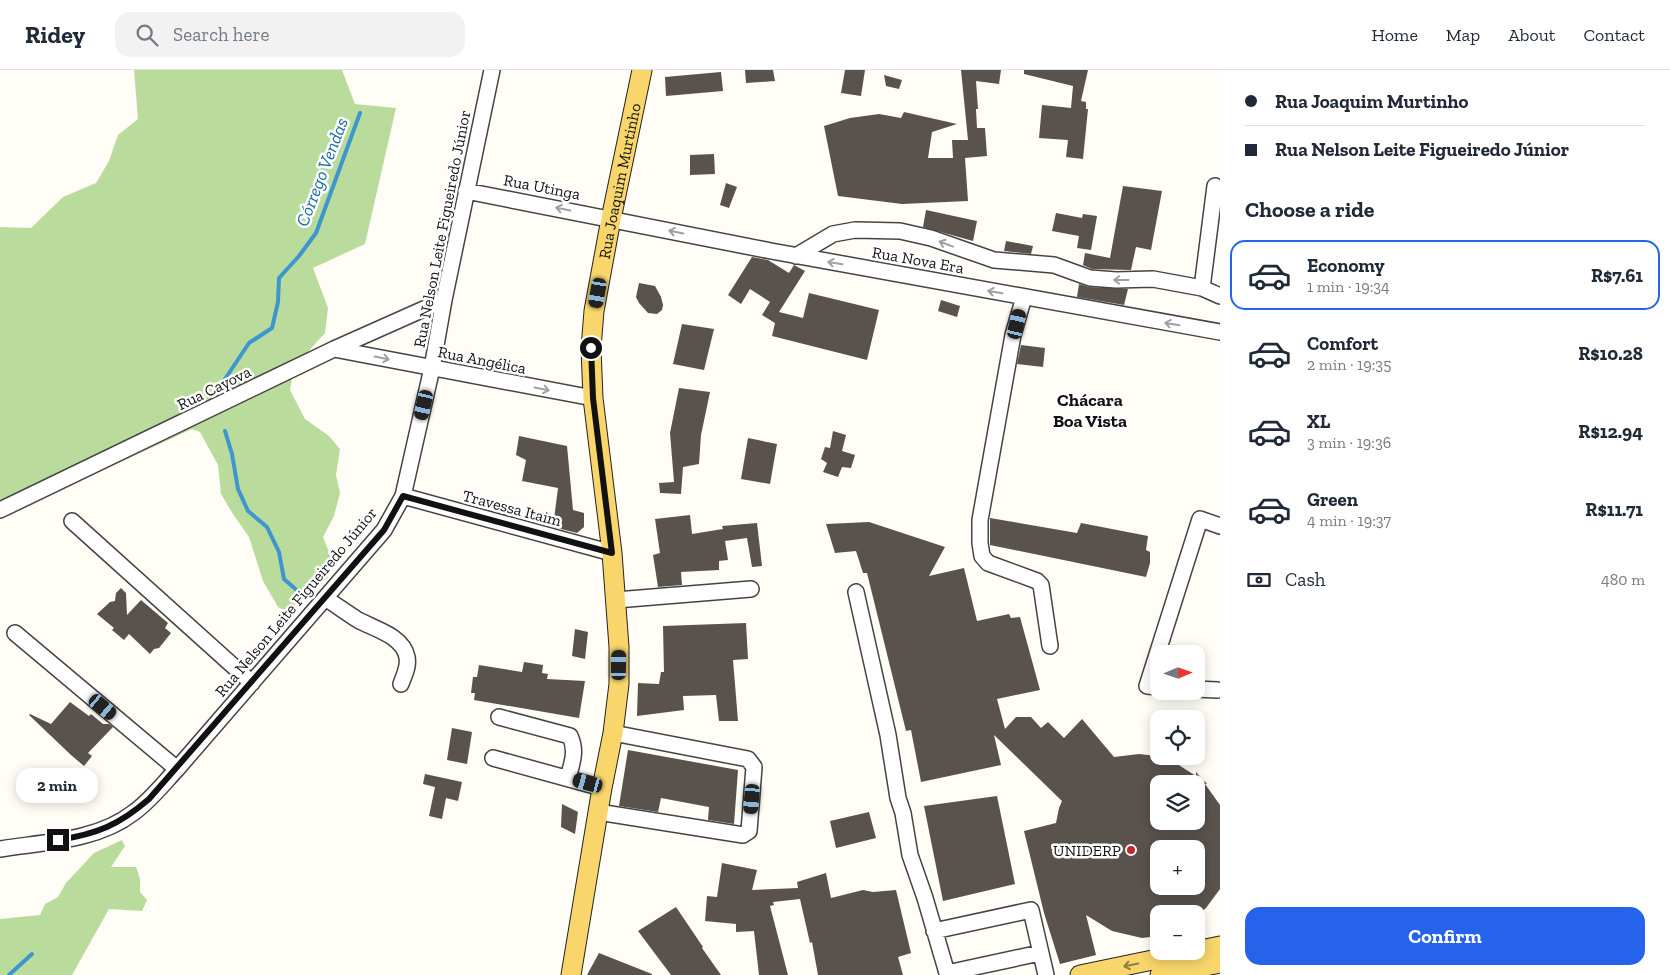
<!DOCTYPE html>
<html lang="en">
<head>
<meta charset="utf-8">
<style>
  body { margin:0; font-family:"Zilla Slab",serif; background:#f2f2f3; color:#1f2937; height:100vh; display:flex; flex-direction:column; font-size:19px; white-space:nowrap }
  * { box-sizing:border-box; margin:0 }
  p { font-size:16px; color:#747a83 }
  .icon { flex:none; width:28px; height:28px; fill:none; stroke:currentColor; stroke-width:2; stroke-linecap:round; stroke-linejoin:round }
  .map { position:relative; flex:1; overflow:hidden }
  .details { display:flex; flex-direction:column; background:#fff; width:450px }
  .details>* { flex:none }
  .top-card { display:grid; align-content:center; height:110px; padding:0 25px; background:#fff }
  .needle { width:32px; rotate:88deg }
  .fabs { position:absolute; left:1150px; top:575px; display:grid; gap:10px }
  .fabs a { display:grid; place-items:center; width:55px; height:55px; border-radius:10px; background:#fff; box-shadow:0 2px 12px #0003; font-size:25px }
  .end { position:absolute; width:22px; height:22px; margin:-11px; border:6px solid #111; background:#fff; box-shadow:0 0 0 2px #fff }
  .from { border-radius:50% }
  .bubble { position:absolute; height:35px; border-radius:15px; background:#fff; box-shadow:0 2px 12px #0003; font-size:16px; font-weight:700; line-height:35px; text-align:center }
  .car { position:absolute; width:15px; height:30px; margin:-15px -8px; border-radius:6px; box-shadow:0 0 4px 1px #0007; background:linear-gradient(#222 24%,#8ab4d8 0 40%,#222 0 76%,#8ab4d8 0 86%,#222 0) }
  .top-card b { display:flex; align-items:center; gap:18px; height:48px; font-size:19px }
  .top-card b+b { border-top:1px solid #e0e1e3 }
  .top-card i { width:12px; height:12px; background:#1f2937 }
  ul { padding:0; list-style:none }
  li { display:flex; align-items:center; gap:15px; height:70px; margin:0 10px 8px; padding:0 15px; border:2px solid transparent; border-radius:15px }
  li div { flex:1 }
  li b { display:block; font-size:19px }
  li em { font-style:normal; font-weight:700 }
  li.on { border-color:#2563eb }
  li>.icon { width:45px; height:45px; stroke-width:1.5 }
  h2 { padding:0 25px; font-size:22px; line-height:60px }
  .pay { display:flex; align-items:center; gap:12px; height:55px; padding:0 25px; font-size:19px }
  .pay p { margin-inline-start:auto }
  .button { display:flex; gap:10px; margin-top:auto; padding:10px 25px }
  .button a { flex:1; height:58px; border-radius:15px; background:#2563eb; color:#fff; font-size:20px; font-weight:700; line-height:58px; text-align:center }
  header { display:flex; align-items:center; gap:30px; box-sizing:border-box; height:70px; padding:0 25px; background:#fff; border-bottom:1px solid #e0e1e3 }
  header strong { font-size:24px }
  nav { display:flex; gap:28px; margin-inline-start:auto; font-size:18px }
  .search { width:350px; height:45px; background:#f2f2f3; display:flex; align-items:center; gap:12px; box-sizing:border-box; padding:0 18px; border-radius:15px; color:#747a83; font-size:19px }
  main { display:flex; flex:1; min-height:0 }
  .map>svg:first-child { display:block }
  .forest { fill:#b9dc9c }
  .lines { fill:none; stroke-linecap:round; stroke-linejoin:round }
  .stream { stroke:#3f96cf; stroke-width:4 }
  .building { fill:#5a524d; fill-rule:evenodd }
  .minor-casing { stroke:#444; stroke-width:18 }
  .major-casing { stroke:#222; stroke-width:21 }
  .minor { stroke:#fff; stroke-width:15 }
  .major { stroke:#f9d66b; stroke-width:19 }
  .oneway { stroke:#a0a0a0 }
  .oneway2 { stroke:#917d42 }
  .route { stroke:#111; stroke-width:6 }
  .poi-dot { fill:#c4262e; stroke:#fff; stroke-width:2 }
  .labels { text-anchor:middle; dominant-baseline:central; stroke-width:5; stroke-linejoin:round; paint-order:stroke }
  .street-label { font-size:16px; fill:#111; stroke:#fff }
  .poi-label { font-size:16px; fill:#111; stroke:#fff; text-anchor:end }
  .water-label { font-size:18px; font-style:italic; fill:#1768a6; stroke:#fff }
  .neighbourhood-label { font-size:18px; font-weight:bold; fill:#111; stroke:#fff }
</style>
</head>
<body>
<header>
<strong>Ridey</strong>
<div class="search"><svg class="icon" aria-label="search" viewBox="0 0 24 24"><circle cx="10" cy="10" r="6"/><path d="M15 15l6 6"/></svg>Search here</div>
<nav><a>Home</a><a>Map</a><a>About</a><a>Contact</a></nav>
</header>
<main>
<div class="map">
<svg width="1220" height="905" viewBox="0 0 1220 905">
  <rect width="100%" height="100%" fill="#fffdf5"/>
  <!-- forest -->
  <path class="forest" d="M134,0h208l13,34 41,4 -31,136 -52,24 15,40 -3,25 -31,34 -4,23 15,29 24,17 11,13 -4,26 4,18 -6,23 -11,21 7,18 -2,23 -28,15 -3,9 -9,10 -10,-5 -15,-26 -14,-44 -16,-23 -12,-20 -3,-29 -18,-33 -8,-3 -192,89v-291l31,1 32,-31 33,-14 13,-22 9,-26 20,-16z
    M122,770l3,6 -14,21h25l4,12v13l7,8 -5,11 -33,-2 -37,66h-72v-56l40,-4 5,-11 13,-7 8,-14 28,-30z"/>
  <g class="lines">
    <!-- stream -->
    <path class="stream" d="M219,318l30,-45 23,-15 6,-26 1,-24 20,-22 17,-23 44,-120
      M225,361l7,23 6,35 10,22 19,16 12,25 5,27 16,14
      M9,905l23,-21"/>
  </g>
  <!-- building -->
  <path class="building" d="M745,0h28l2,11 -29,2z
    M845,0h20l-4,26 -20,-3z
    M961,0h40l-2,14 -23,-3 2,28h-2l1,19h8l2,28 -22,2 3,43 -66,3 -64,-8 -14,-70 26,-8 29,-4 22,4 3,-6 53,12 -25,8 -4,26h25l-1,-18h16z
    M1024,0h64l-7,31 5,1v7h2l-5,50 -17,-2 2,-17 -29,-2 3,-33 29,3 2,-22 -49,-12z
    M721,2l2,19 -57,5 -1,-19z
    M884,5l18,5 -3,9 -13,-3z
    M714,84l1,20 -25,1v-20z
    M726,113l11,4 -8,21 -9,-3z
    M1123,116l39,5 -11,59 -15,-3 -5,23 -39,-1 -9,-4 2,-12 25,5z
    M926,140l51,11 -4,20 -50,-14z
    M1056,143l26,5 1,-4 14,2 -6,34 -14,-2 2,-12 -27,-5z
    M1006,171l27,5 -2,8 -27,-3z
    M752,187l16,3 21,13 5,-8 11,6 -26,41 24,6 6,-25 70,17 -12,50 -95,-24 3,-13 -13,-8 8,-13 -20,-13 -9,15 -13,-9z
    M639,213l16,3 6,11 2,8 -1,5 -5,4 -9,-1 -9,-10 -3,-6z
    M1079,214l10,3 39,2 -4,16 -47,-8z
    M941,230l19,6 -3,11 -19,-6z
    M682,254l32,5 -10,41 -31,-6z
    M1021,275l24,3 -2,19 -26,-3z
    M679,318l31,4 -9,43 -2,29 -16,3 -2,27 -21,-1 -1,-10 15,-1 -4,-49z
    M833,361l13,4 -4,16 13,4 -4,13 -9,-1 -4,10 -15,-5 4,-9 -6,-4 4,-12 5,1z
    M519,366l48,10 6,64 11,3v14l-7,6 -24,-6 5,-39 -36,-7 4,-21 -10,-5z
    M748,368l29,6 -7,40 -29,-5z
    M690,445l2,19 31,-5 -1,-3 35,-3 5,43 -10,1 -5,-29 -22,3 3,19 -9,1v9l-38,2 1,13 -24,2 -5,-32 7,-2 -5,-34z
    M990,448l87,15 4,-10 67,13 -2,14 4,2v11l-4,14 -156,-32z
    M869,452l76,25 -16,29 35,-8 13,53 32,-7 2,4 9,-1 20,73 -43,9 8,30 11,-12h15l10,11 7,-6 16,16 18,-19 32,38 25,-3 18,2 17,6 22,14v-4l11,12h-2l15,21v84l-14,19 -7,6h-40v22l-17,2 -30,-7 -26,-16 10,40 -36,9 -16,-51 -20,-82 32,-8 3,-15 3,-7 -68,-66 7,30 -80,17 -10,-52 -5,1 -39,-158h-4l-7,-22 -21,2 -9,-29zM1159,714h37v37h-37zM1159,779h37v37h-37z
    M121,518l5,5 1,22 14,-15 27,23 -3,5 6,5 -12,15 -5,1 -4,5 -21,-20 -5,6 -12,-10 2,-2 -17,-14 13,-12 5,-1 1,-8z
    M746,553l2,36 -15,1 5,61h-19l-3,-26 -33,1 1,14 -47,6 1,-33 21,1 2,-12h3l-1,-46z
    M575,559l13,3 -3,27 -13,-3z
    M524,592l19,3 -1,8 6,1 -1,5 38,2 -6,37 -105,-18 1,-7h-4l2,-16h4l2,-12 43,7z
    M70,632l19,14 2,-2 12,10h6l4,3 -25,26 4,3 -8,10 -13,-11 -42,-40 1,-1 21,10z
    M452,658l20,4 -5,32 -20,-4z
    M628,680l110,20 -4,54 -26,-4 1,-13 -48,-9 -3,14 -39,-6z
    M425,704l37,8 -4,19 -12,-3 -4,21 -13,-3 6,-29 -12,-3z
    M997,726l18,88 -72,17 -19,-95z
    M562,734l16,8 -3,22 -14,-7z
    M869,742l7,26 -40,10 -6,-27z
    M722,793l35,7 -5,20 46,-2 -1,-6 29,-9 5,25 32,-8 10,2 23,-2 15,63 -13,4 5,18h-85l-6,-33 -2,1 -10,-44 -27,3 1,3 -4,1 18,69h-29l-5,-44 -18,1v-8l-31,-3 2,-25 10,1z
    M676,837l27,40 -1,1 19,27h-50l-33,-44z
    M599,883l53,21v1h-65z"/>
  <g class="lines">
    <defs>
      <path id="minor" d="M466,121l305,60 449,81
        M796,186l37,-22 22,-4 45,1 31,7 63,22 60,5 36,13 26,2 37,-1 49,9 18,8
        M1202,218l13,-102
        M1024,227l-11,38 -33,185v23l2,13 6,7 49,18 4,4 9,61
        M334,279l259,49
        M403,426l209,57
        M0,440l334,-161 110,-49
        M72,451l180,162
        M856,522l32,143 10,63 5,15 7,42 15,43 22,75 93,-20
        M325,528c11,7 22,15 33,22 17,9 45,16 49,37 2,10 -3,18 -6,27
        M616,530l135,-11
        M15,563l162,136
        M1159,617l-12,-1 53,-167 20,7
        M1196,619l21,1
        M499,647l71,19c7,15 2,27 -2,42
        M493,688l109,30
        M598,742l145,23 6,-4 5,-64 -6,-8 -135,-26
        M0,779c44,-7 97,-8 133,-36 17,-12 30,-29 44,-44l207,-239 19,-34 29,-128 12,-68 48,-230
        M934,861l97,-21 15,65"/>
      <g id="major">
        <path d="M1196,881l24,-5"/>
        <path id="s1" d="M571,905l31,-187 11,-55 6,-49v-37l-7,-94 -19,-155 -2,-50 3,-37 17,-92 31,-149"/>
        <path d="M1080,905l116,-24"/>
        <path d="M1160,905l60,-12"/>
      </g>
    </defs>
    <!-- minor casing -->
    <use href="#minor" class="minor-casing"/>
    <!-- major casing -->
    <use href="#major" class="major-casing"/>
    <!-- minor -->
    <use href="#minor" class="minor"/>
    <!-- major -->
    <use href="#major" class="major"/>
  </g>
  <!-- one-way arrows -->
  <defs><path id="oneway-shaft" d="M-6 0H5M1.5-3L5.5 0L1.5 3" fill="none" stroke-width="1.6" stroke-linecap="round" stroke-linejoin="round" transform="scale(1.25)"/></defs>
  <g class="oneway">
    <use href="#oneway-shaft" transform="translate(563 139) rotate(-169)"/>
    <use href="#oneway-shaft" transform="translate(676 162) rotate(-168)"/>
    <use href="#oneway-shaft" transform="translate(946 174) rotate(-159)"/>
    <use href="#oneway-shaft" transform="translate(835 193) rotate(-170)"/>
    <use href="#oneway-shaft" transform="translate(1121 210) rotate(180)"/>
    <use href="#oneway-shaft" transform="translate(995 222) rotate(-170)"/>
    <use href="#oneway-shaft" transform="translate(1172 254) rotate(-170)"/>
    <use href="#oneway-shaft" transform="translate(382 288) rotate(11)"/>
    <use href="#oneway-shaft" transform="translate(542 319) rotate(11)"/>
  </g>
  <use class="oneway2" href="#oneway-shaft" transform="translate(1131 895) rotate(168)"/>
  <g class="lines">
    <!-- route -->
    <path class="route" d="M58,770c39,-6 61,-15 91,-41l235,-269 19,-34 209,57 -19,-155 -2,-50"/>
  </g>
  <!-- markers -->
  <circle class="poi-dot" cx="1131" cy="780" r="5"/>
  <g class="labels">
    <!-- street labels -->
    <g class="street-label">
      <text stroke="none"><textPath href="#s1" startOffset="802">Rua Joaquim Murtinho</textPath></text>
      <text transform="translate(542 117) rotate(11)">Rua Utinga</text>
      <text transform="translate(442 159) rotate(-79)">Rua Nelson Leite Figueiredo Júnior</text>
      <text transform="translate(918 190) rotate(10)">Rua Nova Era</text>
      <text transform="translate(482 290) rotate(11)">Rua Angélica</text>
      <text transform="translate(214 318) rotate(-26)">Rua Cayova</text>
      <text transform="translate(512 438) rotate(15)">Travessa Itaim</text>
      <text transform="translate(296 532) rotate(-50)">Rua Nelson Leite Figueiredo Júnior</text>
    </g>
    <!-- poi labels -->
    <g class="poi-label">
      <text x="1121" y="780">UNIDERP</text>
    </g>
    <!-- water labels -->
    <g class="water-label">
      <text transform="translate(322 102) rotate(-69)">Córrego Vendas</text>
    </g>
    <!-- neighbourhood labels -->
    <g class="neighbourhood-label">
      <text x="1090" y="330">Chácara<tspan x="1090" dy="21">Boa Vista</tspan></text>
    </g>
  </g>
</svg>
<div class="fabs">
<a><svg class="needle" viewBox="-14 -14 28 28"><path d="M0-13l5 13h-10z" fill="#e53935"/><path d="M0 13l5-13h-10z" fill="#747a83"/></svg></a>
<a><svg class="icon" aria-label="locate" viewBox="0 0 24 24"><circle cx="12" cy="12" r="6"/><path d="M12 2v4M12 18v4M2 12h4M18 12h4"/></svg></a>
<a><svg class="icon" aria-label="layers" viewBox="0 0 24 24"><path d="M12 4l9 5-9 5-9-5zM3 14l9 5 9-5"/></svg></a>
<a>+</a>
<a>−</a>
</div>
<i class="end from" style="left:591px;top:278px"></i>
<i class="end" style="left:58px;top:770px"></i>
<div class="bubble" style="left:16px;top:698px;width:82px">2 min</div>
<i class="car" style="left:598px;top:223px;rotate:190deg"></i>
<i class="car" style="left:1017px;top:254px;rotate:13deg"></i>
<i class="car" style="left:424px;top:335px;rotate:193deg"></i>
<i class="car" style="left:619px;top:595px;rotate:1deg"></i>
<i class="car" style="left:103px;top:637px;rotate:130deg"></i>
<i class="car" style="left:588px;top:713px;rotate:285deg"></i>
<i class="car" style="left:752px;top:729px;rotate:185deg"></i>
</div>
<section class="details">
<div class="top-card">
<b><i class="from"></i>Rua Joaquim Murtinho</b>
<b><i></i>Rua Nelson Leite Figueiredo Júnior</b>
</div>
<h2>Choose a ride</h2>
<ul>
<li class="on"><svg class="icon" aria-label="car" viewBox="0 0 24 24"><path d="M5 17H2v-5l4-1 3-4h7l3 4 3 1v5h-3M9 17h6M6 11h13"/><circle cx="7" cy="17" r="2"/><circle cx="17" cy="17" r="2"/></svg><div><b>Economy</b><p>1 min · 19:34</p></div><em>R$7.61</em></li>
<li><svg class="icon" aria-label="car" viewBox="0 0 24 24"><path d="M5 17H2v-5l4-1 3-4h7l3 4 3 1v5h-3M9 17h6M6 11h13"/><circle cx="7" cy="17" r="2"/><circle cx="17" cy="17" r="2"/></svg><div><b>Comfort</b><p>2 min · 19:35</p></div><em>R$10.28</em></li>
<li><svg class="icon" aria-label="car" viewBox="0 0 24 24"><path d="M5 17H2v-5l4-1 3-4h7l3 4 3 1v5h-3M9 17h6M6 11h13"/><circle cx="7" cy="17" r="2"/><circle cx="17" cy="17" r="2"/></svg><div><b>XL</b><p>3 min · 19:36</p></div><em>R$12.94</em></li>
<li><svg class="icon" aria-label="car" viewBox="0 0 24 24"><path d="M5 17H2v-5l4-1 3-4h7l3 4 3 1v5h-3M9 17h6M6 11h13"/><circle cx="7" cy="17" r="2"/><circle cx="17" cy="17" r="2"/></svg><div><b>Green</b><p>4 min · 19:37</p></div><em>R$11.71</em></li>
</ul>
<div class="pay"><svg class="icon" aria-label="cash" viewBox="0 0 24 24"><path d="M3 7h18v10H3z"/><circle cx="12" cy="12" r="2"/></svg>Cash<p>480 m</p></div>
<div class="button"><a>Confirm</a></div>
</section>
</main>
</body>
</html>
